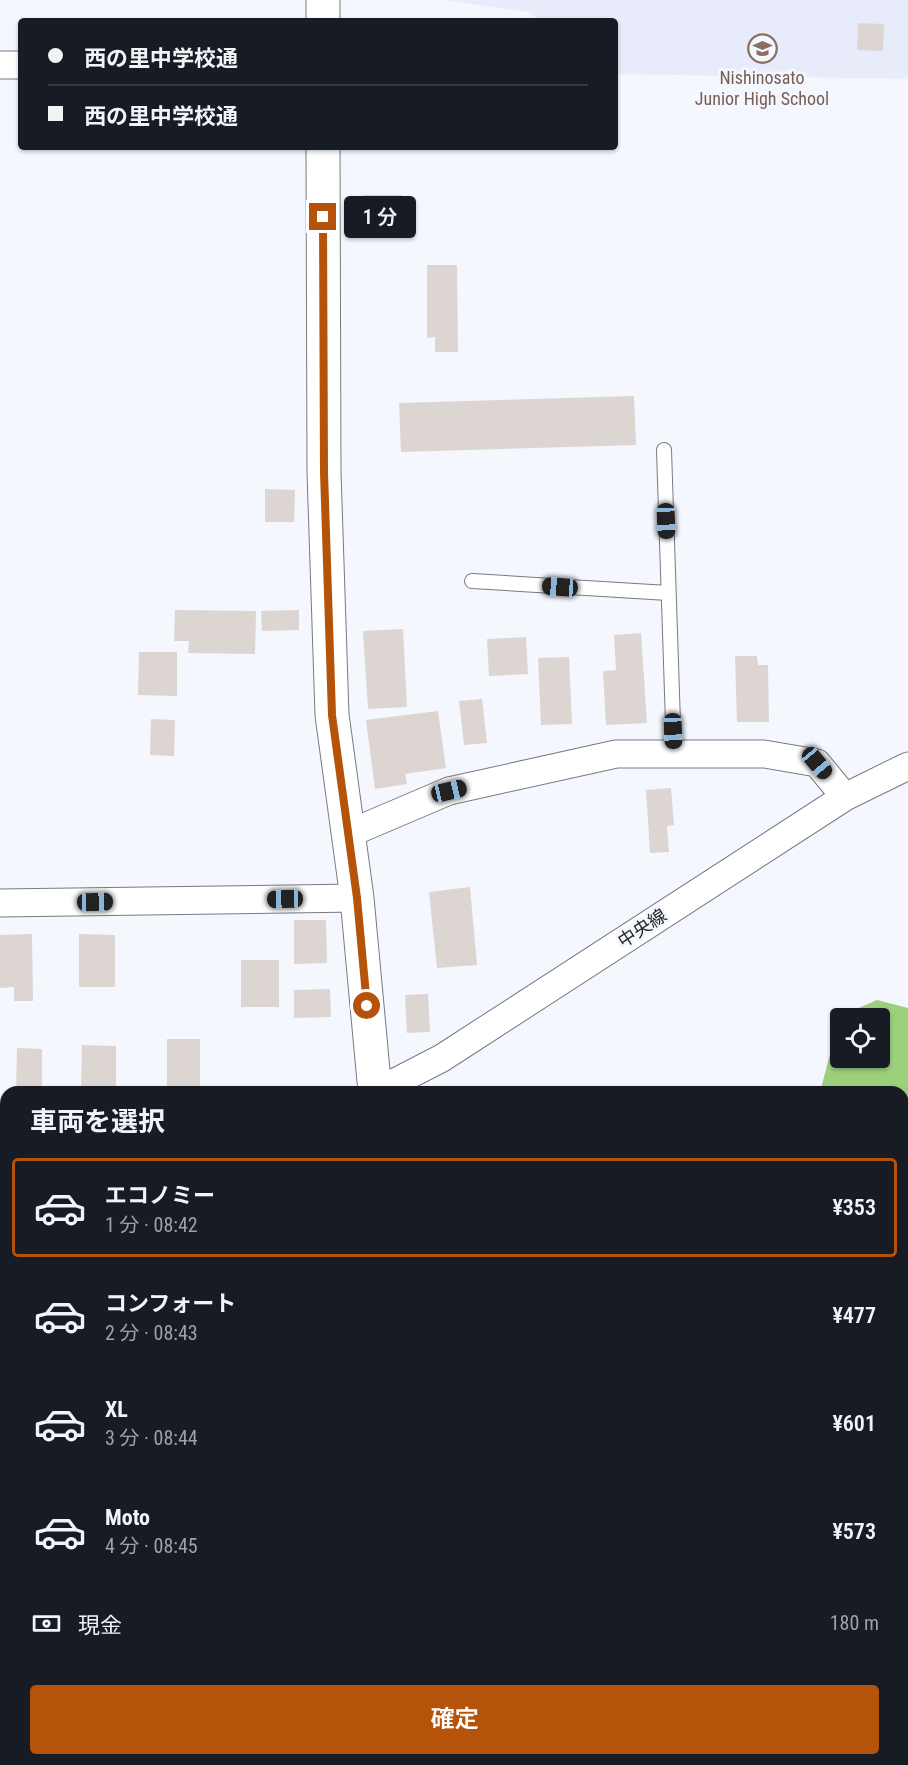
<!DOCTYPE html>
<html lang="ja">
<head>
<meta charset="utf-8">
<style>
  body { margin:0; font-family:"Roboto Condensed","Noto Sans JP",sans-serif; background:#20242c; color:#f1f3f6; height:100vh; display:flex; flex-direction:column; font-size:22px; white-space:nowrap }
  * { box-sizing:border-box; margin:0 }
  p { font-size:20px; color:#9ea1a6 }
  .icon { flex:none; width:33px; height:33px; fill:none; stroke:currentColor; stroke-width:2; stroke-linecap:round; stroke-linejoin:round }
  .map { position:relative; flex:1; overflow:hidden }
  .drawer { position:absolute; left:0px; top:1086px; width:909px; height:680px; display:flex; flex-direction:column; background:#171b24; border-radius:18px 18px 0 0; box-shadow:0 2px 4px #0004 }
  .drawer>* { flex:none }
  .guide { position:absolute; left:18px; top:18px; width:600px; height:132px; border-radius:6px; box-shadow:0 2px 4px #0004; display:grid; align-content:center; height:132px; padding:0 30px; background:#171b24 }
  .tools { position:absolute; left:830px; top:1008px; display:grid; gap:12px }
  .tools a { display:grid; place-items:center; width:60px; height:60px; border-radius:6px; background:#171b24; box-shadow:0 2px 4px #0004; font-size:30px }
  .end { position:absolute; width:27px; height:27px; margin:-14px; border:8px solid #b45309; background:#fff; box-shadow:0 0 0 3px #fff }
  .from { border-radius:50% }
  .bubble { position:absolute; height:42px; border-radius:6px; background:#171b24; box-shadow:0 2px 4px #0004; font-size:20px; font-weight:600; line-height:42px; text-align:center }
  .car { position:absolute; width:18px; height:36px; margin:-18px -9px; border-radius:8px; box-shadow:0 0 4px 2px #0007; background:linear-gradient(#222 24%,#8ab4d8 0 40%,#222 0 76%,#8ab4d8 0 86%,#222 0) }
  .guide b { display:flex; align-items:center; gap:21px; height:57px; font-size:22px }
  .guide b+b { border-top:2px solid #363941 }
  .guide i { width:15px; height:15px; background:#f1f3f6 }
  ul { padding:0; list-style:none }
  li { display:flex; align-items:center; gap:18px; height:99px; margin:0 12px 9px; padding:0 18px; border:3px solid transparent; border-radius:6px }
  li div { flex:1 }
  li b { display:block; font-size:22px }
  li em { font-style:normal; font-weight:600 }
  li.selected { border-color:#b45309 }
  li>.icon { width:54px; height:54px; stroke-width:1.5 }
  h2 { padding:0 30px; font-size:27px; line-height:72px }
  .pay { display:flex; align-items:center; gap:15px; height:66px; padding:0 30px; font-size:22px }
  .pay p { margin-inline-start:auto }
  .cta { display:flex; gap:12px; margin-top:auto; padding:12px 30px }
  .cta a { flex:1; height:69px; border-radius:6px; background:#b45309; color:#fff; font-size:24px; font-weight:600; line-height:69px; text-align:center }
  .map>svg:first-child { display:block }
  .built { fill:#e8ecfa }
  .forest { fill:#9dd07d; fill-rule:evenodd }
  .building { fill:#ddd5d1 }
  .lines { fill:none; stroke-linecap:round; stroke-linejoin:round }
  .lane-casing { stroke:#787a80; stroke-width:16 }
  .street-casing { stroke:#787a80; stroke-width:29 }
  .secondary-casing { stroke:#787a80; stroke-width:35 }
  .lane { stroke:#fff; stroke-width:14 }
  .street { stroke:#fff; stroke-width:27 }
  .secondary { stroke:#fff; stroke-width:33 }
  .route { stroke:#b45309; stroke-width:8 }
  .labels { text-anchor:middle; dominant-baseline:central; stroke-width:6; stroke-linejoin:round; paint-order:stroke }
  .education-label { font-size:18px; fill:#785e54; stroke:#f5f7fe }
  .street-label { font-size:18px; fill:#252629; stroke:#f5f7fe }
</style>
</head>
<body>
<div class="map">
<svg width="908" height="1765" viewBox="0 0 908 1765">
  <rect width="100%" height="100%" fill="#f5f7fe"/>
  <!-- built -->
  <path class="built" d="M443,0h465v79l-293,-5v-53h-75l-11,-9z"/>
  <!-- forest -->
  <path class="forest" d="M877,1000l31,8v757h-908v-448l6,1v442h897v-668h-83l20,-76zM840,1018h39v40h-39z"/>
  <!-- building -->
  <path class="building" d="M858,23l26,1 -1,27 -26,-1z
    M363,195h39l1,40 -39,1z
    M427,265h30l1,87h-23v-15l-8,1z
    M634,396l2,49 -235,7 -2,-49z
    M265,489l30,1 -1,32h-29z
    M175,610l81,1 -1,43 -67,-1 1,-12h-15z
    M299,610v20l-37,1 -1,-20z
    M403,629l4,78 -39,2 -5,-78z
    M641,633l6,90 -41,2 -3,-54 13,-1 -2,-35z
    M526,637l2,37 -39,2 -2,-37z
    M139,652h38v44l-39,-1z
    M735,656h22l1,9h10l1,57h-32z
    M569,657l3,67 -31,1 -3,-67z
    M482,699l5,44 -23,2 -5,-44z
    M438,711l8,57 -41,6 2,10 -32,5 -9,-69z
    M151,719l24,1 -1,36 -24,-1z
    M671,788l3,37 -7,1 2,26 -19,1 -4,-63z
    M470,887l7,78 -40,3 -8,-76z
    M294,920h32l1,43 -33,1z
    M32,934l1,67h-19v-14l-14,1v-53z
    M79,934l36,1v52h-36z
    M241,960h38v47h-38z
    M330,989l1,28 -37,1v-28z
    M428,994l2,38 -23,1 -2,-38z
    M167,1039h33v49h-33z
    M82,1045l34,1v46h-35z
    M17,1048l25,1v43h-26z"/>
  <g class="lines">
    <defs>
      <path id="lane" d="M664,450l10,304
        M472,581l196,12"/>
      <path id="street" d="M0,65h21
        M348,834l101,-43 167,-37h148l53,9 28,34
        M0,903l357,-5
        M376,1092l66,-34 403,-261 63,-31"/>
      <path id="secondary" d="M323,21v-21
        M323,147l1,325 8,243 25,183 18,194
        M0,1133h6"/>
    </defs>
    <!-- lane casing -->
    <use href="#lane" class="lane-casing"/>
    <!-- street casing -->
    <use href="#street" class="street-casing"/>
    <!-- secondary casing -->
    <use href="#secondary" class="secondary-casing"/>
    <!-- lane -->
    <use href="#lane" class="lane"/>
    <!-- street -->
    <use href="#street" class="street"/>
    <!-- secondary -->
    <use href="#secondary" class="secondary"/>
  </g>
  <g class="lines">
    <!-- route -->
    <path class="route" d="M323,217l1,255 8,243 25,183 10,108"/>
  </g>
  <!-- icons -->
  <defs>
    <symbol id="school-ring" viewBox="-11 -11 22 22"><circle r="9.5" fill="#f5f7fe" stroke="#8d6e63" stroke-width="1.5"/><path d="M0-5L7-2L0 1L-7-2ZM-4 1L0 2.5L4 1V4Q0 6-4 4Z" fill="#8d6e63"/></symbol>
  </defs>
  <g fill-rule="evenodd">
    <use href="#school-ring" x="746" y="32" width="33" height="33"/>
  </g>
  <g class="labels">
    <!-- education labels -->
    <g class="education-label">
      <text x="762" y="77">Nishinosato<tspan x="762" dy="21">Junior High School</tspan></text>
    </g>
    <!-- street labels -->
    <g class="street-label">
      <text transform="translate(642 928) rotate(-33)">中央線</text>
    </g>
  </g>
</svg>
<div class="tools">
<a><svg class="icon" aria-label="locate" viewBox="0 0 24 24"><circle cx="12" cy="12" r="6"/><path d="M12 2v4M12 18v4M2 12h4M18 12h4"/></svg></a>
</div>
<i class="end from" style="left:367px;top:1006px"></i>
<i class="end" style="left:323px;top:217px"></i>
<div class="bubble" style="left:344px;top:196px;width:72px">1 分</div>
<i class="car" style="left:666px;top:521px;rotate:178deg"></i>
<i class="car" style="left:560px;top:587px;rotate:274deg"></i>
<i class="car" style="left:673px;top:731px;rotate:178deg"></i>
<i class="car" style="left:817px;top:763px;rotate:140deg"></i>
<i class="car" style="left:449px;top:791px;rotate:77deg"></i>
<i class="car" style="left:285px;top:899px;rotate:269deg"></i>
<i class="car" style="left:95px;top:902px;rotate:89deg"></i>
<div class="guide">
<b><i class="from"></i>西の里中学校通</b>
<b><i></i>西の里中学校通</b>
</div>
<section class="drawer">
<h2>車両を選択</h2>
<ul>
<li class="selected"><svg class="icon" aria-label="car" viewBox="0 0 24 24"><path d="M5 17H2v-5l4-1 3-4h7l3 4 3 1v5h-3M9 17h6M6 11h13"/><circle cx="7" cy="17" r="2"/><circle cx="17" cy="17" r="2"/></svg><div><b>エコノミー</b><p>1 分 · 08:42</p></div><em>¥353</em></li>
<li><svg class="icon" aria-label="car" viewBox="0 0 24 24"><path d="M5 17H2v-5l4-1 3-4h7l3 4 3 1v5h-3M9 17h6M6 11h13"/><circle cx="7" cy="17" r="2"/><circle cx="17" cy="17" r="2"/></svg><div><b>コンフォート</b><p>2 分 · 08:43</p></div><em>¥477</em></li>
<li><svg class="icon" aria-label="car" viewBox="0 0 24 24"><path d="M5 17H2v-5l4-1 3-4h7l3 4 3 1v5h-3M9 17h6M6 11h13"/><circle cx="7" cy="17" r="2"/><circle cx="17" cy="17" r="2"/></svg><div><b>XL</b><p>3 分 · 08:44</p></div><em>¥601</em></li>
<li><svg class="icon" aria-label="car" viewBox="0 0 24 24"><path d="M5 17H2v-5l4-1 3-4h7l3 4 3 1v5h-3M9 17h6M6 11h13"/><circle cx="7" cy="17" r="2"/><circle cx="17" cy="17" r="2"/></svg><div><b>Moto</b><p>4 分 · 08:45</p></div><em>¥573</em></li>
</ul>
<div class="pay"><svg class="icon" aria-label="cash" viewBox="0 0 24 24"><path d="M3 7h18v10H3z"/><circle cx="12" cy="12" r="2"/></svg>現金<p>180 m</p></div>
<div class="cta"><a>確定</a></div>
</section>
</div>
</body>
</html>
